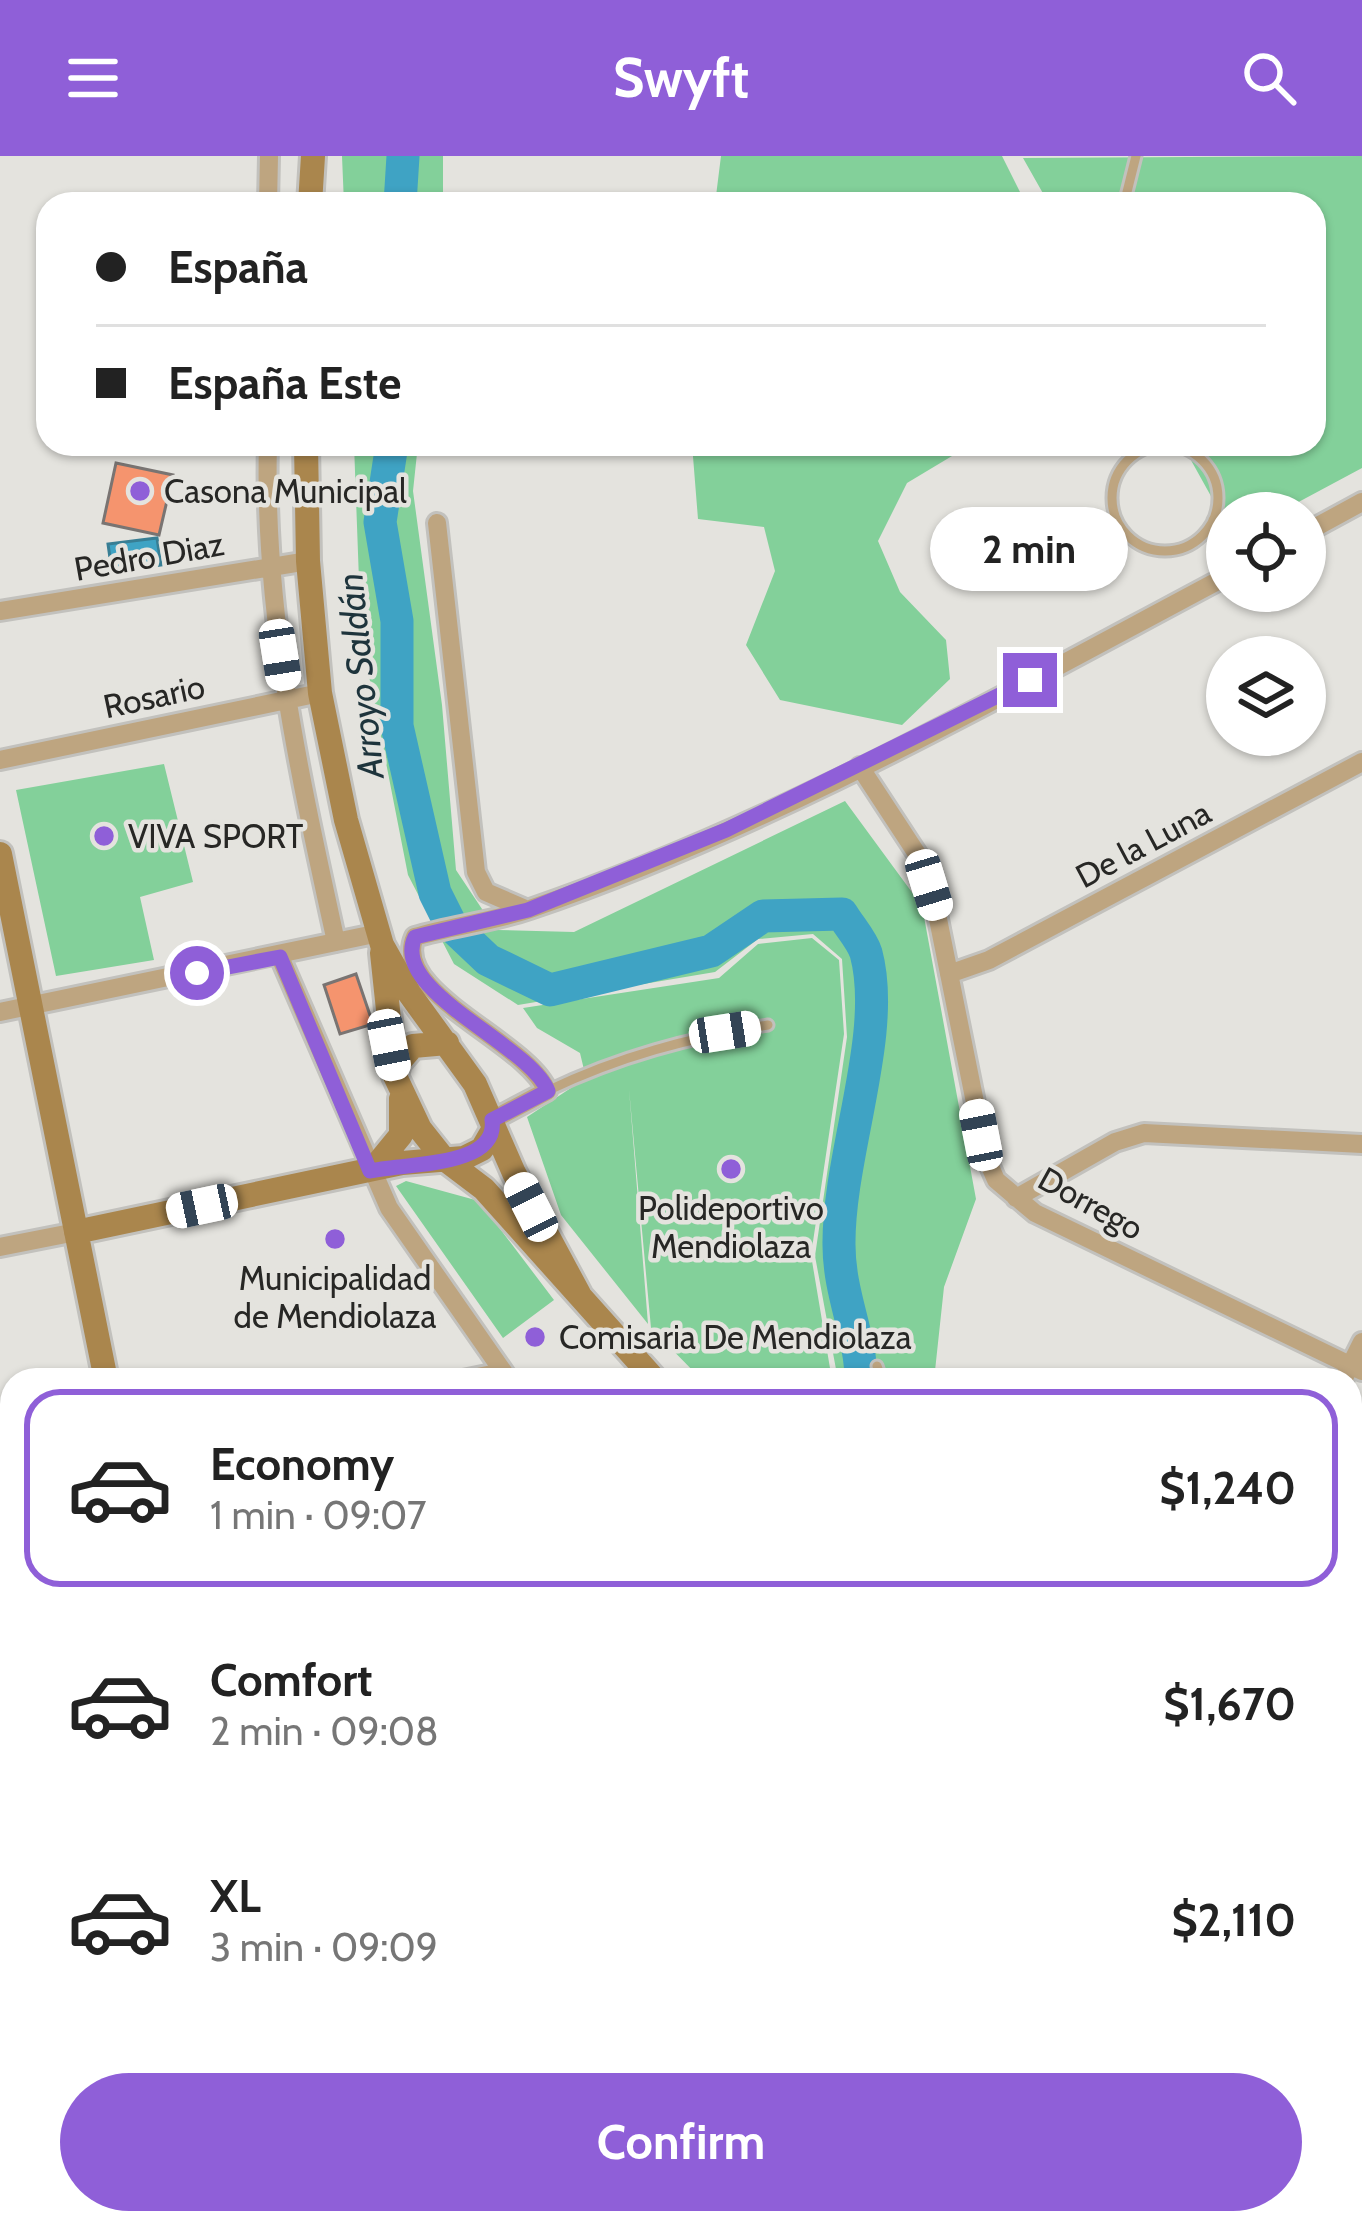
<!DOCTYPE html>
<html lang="en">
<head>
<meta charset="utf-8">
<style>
  body { margin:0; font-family:Cabin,sans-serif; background:#f6f6f6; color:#222; height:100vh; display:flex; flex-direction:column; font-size:45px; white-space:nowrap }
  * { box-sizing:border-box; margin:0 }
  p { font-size:39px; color:#767676 }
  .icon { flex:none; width:66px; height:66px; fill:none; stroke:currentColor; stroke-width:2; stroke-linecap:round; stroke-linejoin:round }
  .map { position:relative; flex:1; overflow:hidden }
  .drawer { position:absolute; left:0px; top:1212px; width:1362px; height:867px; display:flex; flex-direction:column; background:#fff; border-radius:36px 36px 0 0; box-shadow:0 3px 9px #0004 }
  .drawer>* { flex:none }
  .hud { position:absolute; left:36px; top:36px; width:1290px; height:264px; border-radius:36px; box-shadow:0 3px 9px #0004; display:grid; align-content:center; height:264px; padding:0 60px; background:#fff }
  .fabs { position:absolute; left:1206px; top:336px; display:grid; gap:24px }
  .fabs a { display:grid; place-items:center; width:120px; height:120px; border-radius:50%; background:#fff; box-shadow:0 3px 9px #0004; font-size:60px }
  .end { position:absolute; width:54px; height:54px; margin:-27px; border:15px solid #8f5fd8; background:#fff; box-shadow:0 0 0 6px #fff }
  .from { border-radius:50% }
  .bubble { position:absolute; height:84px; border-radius:42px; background:#fff; box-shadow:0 3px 9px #0004; font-size:39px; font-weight:700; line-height:84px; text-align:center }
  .car { position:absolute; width:36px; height:72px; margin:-36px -18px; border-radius:15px; box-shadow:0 0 9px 3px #0007; background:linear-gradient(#fff 24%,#345 0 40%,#fff 0 76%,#345 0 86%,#fff 0) }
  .hud b { display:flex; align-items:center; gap:42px; height:114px; font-size:45px }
  .hud b+b { border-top:3px solid #e0e0e0 }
  .hud i { width:30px; height:30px; background:#222 }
  ul { padding:21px 0 0; list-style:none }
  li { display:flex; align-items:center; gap:36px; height:198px; margin:0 24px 18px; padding:0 36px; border:6px solid transparent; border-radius:36px }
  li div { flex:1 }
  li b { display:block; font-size:45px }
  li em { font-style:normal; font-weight:700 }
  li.current { border-color:#8f5fd8 }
  li>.icon { width:108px; height:108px; stroke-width:1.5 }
  .action { display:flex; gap:24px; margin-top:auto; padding:24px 60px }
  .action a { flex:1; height:138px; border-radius:72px; background:#8f5fd8; color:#fff; font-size:48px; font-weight:700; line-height:138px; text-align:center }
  header { display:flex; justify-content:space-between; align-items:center; height:156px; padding:0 60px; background:#8f5fd8; color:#fff; font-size:54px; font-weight:700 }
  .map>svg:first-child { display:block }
  .green { fill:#83d09a }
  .water { fill:#3fa3c4; stroke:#387e94; stroke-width:3 }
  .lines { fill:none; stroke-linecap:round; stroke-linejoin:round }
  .river { stroke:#3fa3c4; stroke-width:33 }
  .building { fill:#f5946e; stroke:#797472; stroke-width:3 }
  .lane-casing { stroke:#c2c1bd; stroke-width:15 }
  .street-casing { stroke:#c2c1bd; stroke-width:24 }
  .secondary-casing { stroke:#c2c1bd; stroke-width:30 }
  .lane { stroke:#bea580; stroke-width:9 }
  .street { stroke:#bea580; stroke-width:18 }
  .secondary { stroke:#aa864d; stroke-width:24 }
  .route { stroke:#8f5fd8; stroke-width:15 }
  .poi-dot { fill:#8f5fd8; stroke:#e4e3de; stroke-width:4.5 }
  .labels { text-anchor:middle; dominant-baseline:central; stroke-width:9; stroke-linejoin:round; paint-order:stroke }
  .poi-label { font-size:33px; fill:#272725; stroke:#e4e3de; text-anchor:start }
  .street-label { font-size:33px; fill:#272725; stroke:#e4e3de }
  .water-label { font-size:36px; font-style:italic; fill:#1e343c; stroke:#e4e3de }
</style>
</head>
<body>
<header><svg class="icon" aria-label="menu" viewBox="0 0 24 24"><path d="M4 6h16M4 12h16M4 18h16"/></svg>Swyft<svg class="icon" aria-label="search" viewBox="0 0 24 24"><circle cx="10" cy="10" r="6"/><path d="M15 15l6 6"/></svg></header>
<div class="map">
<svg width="1362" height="2077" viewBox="0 0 1362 2077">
  <rect width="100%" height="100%" fill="#e4e3de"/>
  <!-- green -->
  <path class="green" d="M342,0h101v48h-99z
    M721,0h281l24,48h-311z
    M1362,0v312l-84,45h-51v12l-45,-81h132v-240h-265l-26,-46z
    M354,288h64l-5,47 29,214 14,165 40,60 78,2 271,-131 77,105 54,293 -32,88 -10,93h-96l-23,-124 32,-219 -5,-78 -29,-25 -55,5 -43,33 -197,33 -64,-41 -46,-89 -47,-240z
    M692,288h280l-65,39 -29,58 22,51 46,48 4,39 -48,46 -122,-25 -34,-55 29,-74 -11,-44 -66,-8z
    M164,608l29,118 -53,15 14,63 -98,16 -40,-186z
    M812,782l27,22 5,74 -33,221 21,125h-130l-51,-52 -22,-239 19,235 -87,-109 -34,-98 59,-39 -6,-25 -43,-25 -14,-20 196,-30 39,-34z
    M406,1025l73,20 75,99 -51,38 -107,-152z"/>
  <!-- water -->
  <path class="water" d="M157,382l4,27 -49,7 -4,-28z"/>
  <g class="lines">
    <!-- river -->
    <path class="river" d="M400,48l3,-48
      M392,288l-12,78 17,99v105l38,167 16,32 37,35 62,30 161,-39 52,-35 79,-2c7,12 20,26 24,39 22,81 -28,202 -27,292 0,50 22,90 22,135
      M1350,1794l12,8"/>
  </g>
  <!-- building -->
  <path class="building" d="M116,307l57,12 -14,60 -56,-12z
    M356,818l17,50 -33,10 -16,-49z"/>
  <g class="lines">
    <defs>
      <path id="lane" d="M1124,48l12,-48
        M1112 342a53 53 0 1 1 106 0a53 53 0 1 1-106 0Z
        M1213,364l14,27
        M547,935c73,-35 142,-53 221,-66
        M877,1210l5,14
        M716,2077l10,-10"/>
      <path id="street" d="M268,48l1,-48
        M268,288c-5,169 32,333 68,498
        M437,367l39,349 10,20 37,16
        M1305,377l57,-31
        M0,455l308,-50
        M0,604l320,-67
        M860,611l61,93 15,49 50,248 10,23 39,33 327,158
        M280,801l109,251 120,172
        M949,818l40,-14 373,-198
        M0,856l379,-79
        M492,964l55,-29c-19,-49 -157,-98 -132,-154 37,-11 77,-15 115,-28 243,-83 471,-213 697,-333
        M1016,1042l99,-56 29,-9 218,11
        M0,1091l76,-15
        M463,1224l39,-8
        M1343,1224l19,-38
        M0,1321l12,-2
        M1350,1491l12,5
        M0,1767l12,18
        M1350,1972l12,11
        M0,1974l12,-1
        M202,2067l8,10
        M1197,2077l9,-10"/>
      <path id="secondary" d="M310,48l3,-48
        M306,288l2,117 12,132 26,127 36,125 27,48 66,91 39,89 65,121
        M0,698l106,526
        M382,797l13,123 25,53 23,29 41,31 171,191
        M395,920l3,-13 15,-17 34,-3
        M374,1012l27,-33v-36
        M76,1076l326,-69 62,-5 18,-9 11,-19
        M1350,1900l12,-17
        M272,2067l2,10"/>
    </defs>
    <!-- lane casing -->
    <use href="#lane" class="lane-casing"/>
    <!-- street casing -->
    <use href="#street" class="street-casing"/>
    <!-- secondary casing -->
    <use href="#secondary" class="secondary-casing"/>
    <!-- lane -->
    <use href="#lane" class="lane"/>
    <!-- street -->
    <use href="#street" class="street"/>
    <!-- secondary -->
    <use href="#secondary" class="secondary"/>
  </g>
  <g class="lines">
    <!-- route -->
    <path class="route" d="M197,817l83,-16 90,214c34,-8 129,-3 122,-51l56,-29c-19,-47 -159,-100 -133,-154l113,-27 198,-80 304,-150"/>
  </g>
  <!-- markers -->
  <g class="poi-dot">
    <circle cx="140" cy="335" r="12"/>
    <circle cx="104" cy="680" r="12"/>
    <circle cx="731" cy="1013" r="12"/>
    <circle cx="335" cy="1083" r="12"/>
    <circle cx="535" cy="1181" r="12"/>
  </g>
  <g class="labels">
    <!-- poi labels -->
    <g class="poi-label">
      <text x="164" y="335">Casona Municipal</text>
      <text x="128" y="680">VIVA SPORT</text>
      <text x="731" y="1052" text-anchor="middle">Polideportivo<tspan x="731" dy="38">Mendiolaza</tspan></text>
      <text x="335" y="1122" text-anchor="middle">Municipalidad<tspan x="335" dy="38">de Mendiolaza</tspan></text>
      <text x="559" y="1181">Comisaria De Mendiolaza</text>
    </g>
    <!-- street labels -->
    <g class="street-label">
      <text transform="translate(149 400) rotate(-10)">Pedro Diaz</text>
      <text transform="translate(154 540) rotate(-12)">Rosario</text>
      <text transform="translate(1143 688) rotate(-28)">De la Luna</text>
      <text transform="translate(1091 1047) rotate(29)">Dorrego</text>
    </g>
    <!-- water labels -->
    <g class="water-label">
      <text transform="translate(360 520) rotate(-96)">Arroyo Saldán</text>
    </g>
  </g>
</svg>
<div class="fabs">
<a><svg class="icon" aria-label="locate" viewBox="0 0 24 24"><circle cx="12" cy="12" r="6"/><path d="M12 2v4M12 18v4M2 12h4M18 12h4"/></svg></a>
<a><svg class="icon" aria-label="layers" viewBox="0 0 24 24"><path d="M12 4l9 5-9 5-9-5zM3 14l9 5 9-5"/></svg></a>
</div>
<i class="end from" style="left:197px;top:817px"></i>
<i class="end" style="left:1030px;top:524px"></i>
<div class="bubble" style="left:930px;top:351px;width:198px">2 min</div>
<i class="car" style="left:280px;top:499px;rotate:171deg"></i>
<i class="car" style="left:929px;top:729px;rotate:163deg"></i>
<i class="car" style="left:725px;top:876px;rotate:81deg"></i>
<i class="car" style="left:389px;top:889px;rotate:169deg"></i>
<i class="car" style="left:981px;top:979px;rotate:349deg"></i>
<i class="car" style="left:202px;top:1050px;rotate:258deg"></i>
<i class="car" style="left:531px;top:1051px;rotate:333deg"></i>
<div class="hud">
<b><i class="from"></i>España</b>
<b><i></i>España Este</b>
</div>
<section class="drawer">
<ul>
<li class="current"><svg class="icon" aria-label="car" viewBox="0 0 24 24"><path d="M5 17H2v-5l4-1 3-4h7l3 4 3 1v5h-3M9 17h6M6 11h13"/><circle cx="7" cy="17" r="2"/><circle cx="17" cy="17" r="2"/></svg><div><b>Economy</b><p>1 min · 09:07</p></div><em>$1,240</em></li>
<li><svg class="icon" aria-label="car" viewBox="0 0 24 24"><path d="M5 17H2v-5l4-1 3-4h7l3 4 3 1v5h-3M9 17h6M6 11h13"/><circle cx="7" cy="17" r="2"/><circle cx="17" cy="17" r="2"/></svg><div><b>Comfort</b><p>2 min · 09:08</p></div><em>$1,670</em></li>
<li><svg class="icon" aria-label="car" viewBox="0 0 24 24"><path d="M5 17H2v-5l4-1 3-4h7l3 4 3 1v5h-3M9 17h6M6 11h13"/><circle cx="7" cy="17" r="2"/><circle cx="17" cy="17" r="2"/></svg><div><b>XL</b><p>3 min · 09:09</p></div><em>$2,110</em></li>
</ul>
<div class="action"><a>Confirm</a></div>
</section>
</div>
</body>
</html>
